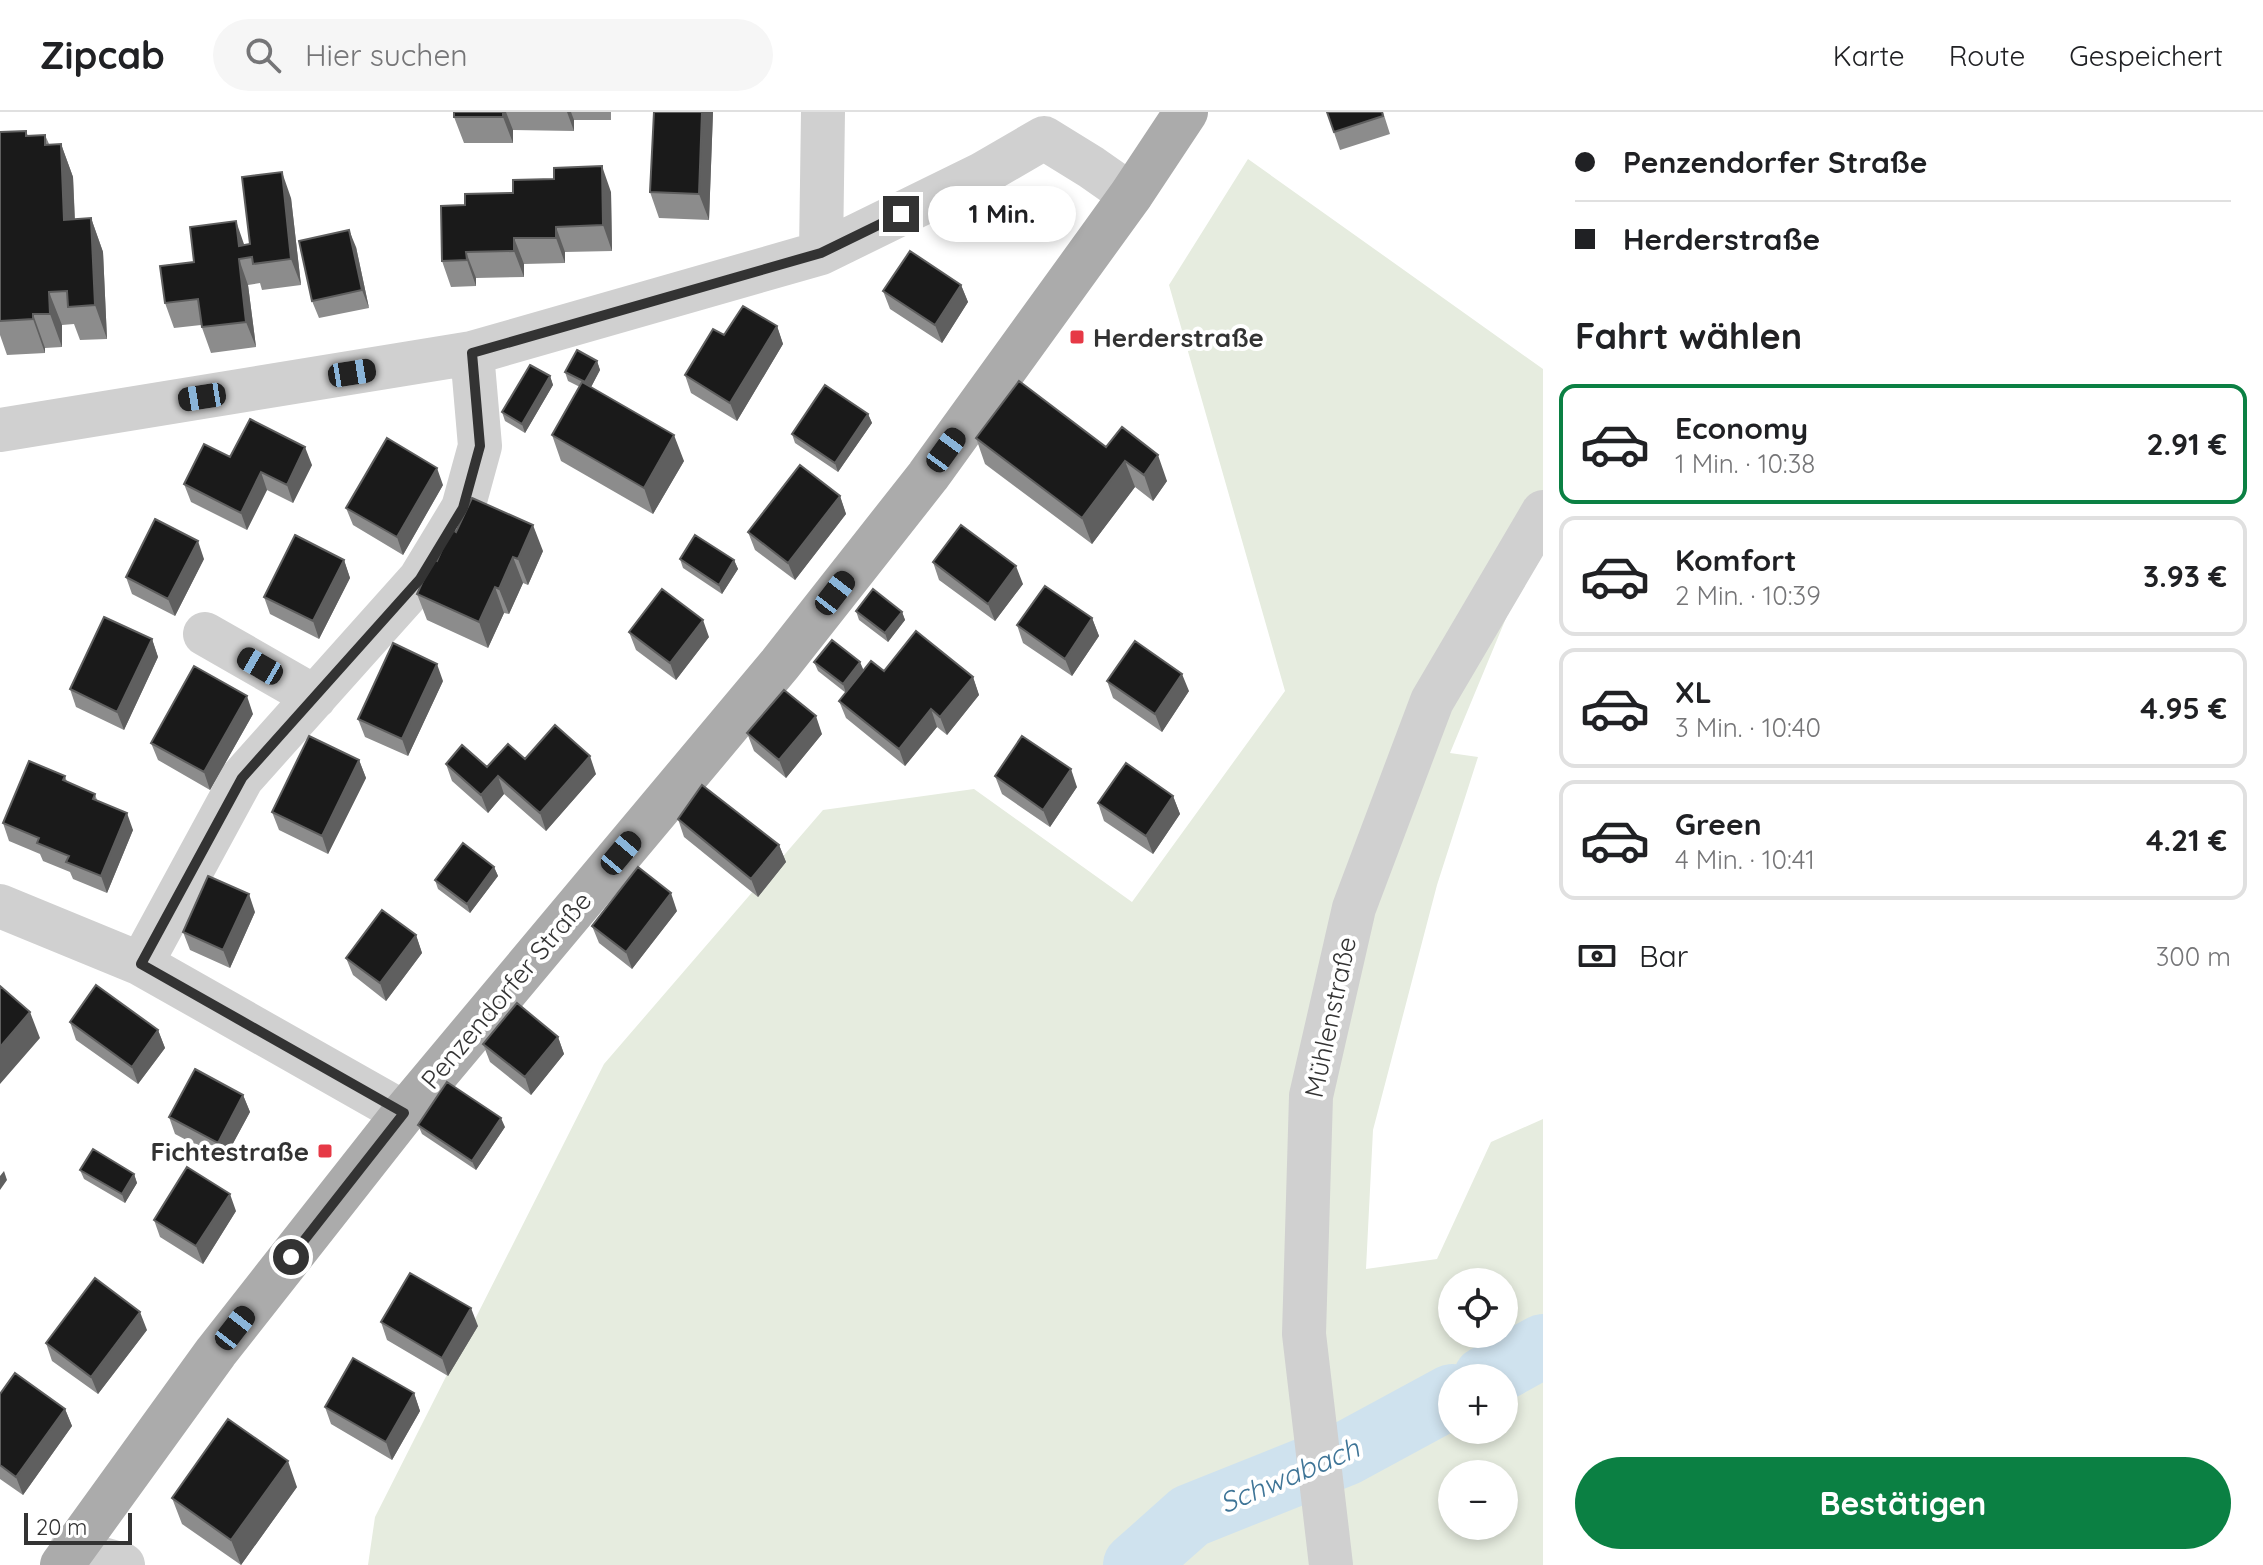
<!DOCTYPE html>
<html lang="de">
<head>
<meta charset="utf-8">
<style>
  body { margin:0; font-family:Quicksand,sans-serif; background:#f6f6f6; color:#202124; height:100vh; display:flex; flex-direction:column; font-size:30px; white-space:nowrap }
  * { box-sizing:border-box; margin:0 }
  p { font-size:26px; color:#757577 }
  .icon { flex:none; width:44px; height:44px; fill:none; stroke:currentColor; stroke-width:2; stroke-linecap:round; stroke-linejoin:round }
  .map { position:relative; flex:1; overflow:hidden }
  .sheet { display:flex; flex-direction:column; background:#fff; width:720px }
  .sheet>* { flex:none }
  .hud { display:grid; align-content:center; height:176px; padding:0 32px; background:#fff }
  .fabs { position:absolute; left:1438px; top:1156px; display:grid; gap:16px }
  .fabs a { display:grid; place-items:center; width:80px; height:80px; border-radius:50%; background:#fff; box-shadow:0 4px 12px #0003; font-size:40px }
  .scale { position:absolute; left:24px; bottom:20px; width:108px; box-sizing:border-box; padding-left:8px; border:4px solid #333; border-top:0; font-size:22px; line-height:28px; white-space:nowrap; color:#333; -webkit-text-stroke:6px #fff; paint-order:stroke }
  .end { position:absolute; width:36px; height:36px; margin:-18px; border:10px solid #333; background:#fff; box-shadow:0 0 0 4px #fff }
  .from { border-radius:50% }
  .bubble { position:absolute; height:56px; border-radius:28px; background:#fff; box-shadow:0 4px 12px #0003; font-size:26px; font-weight:700; line-height:56px; text-align:center }
  .car { position:absolute; width:24px; height:48px; margin:-24px -12px; border-radius:10px; box-shadow:0 0 6px 2px #0007; background:linear-gradient(#222 24%,#8ab4d8 0 40%,#222 0 76%,#8ab4d8 0 86%,#222 0) }
  .hud b { display:flex; align-items:center; gap:28px; height:76px; font-size:30px }
  .hud b+b { border-top:2px solid #e0e0e0 }
  .hud i { width:20px; height:20px; background:#202124 }
  ul { padding:0; list-style:none }
  li { display:flex; align-items:center; gap:24px; height:120px; margin:0 16px 12px; padding:0 16px; border:4px solid #e0e0e0; border-radius:16px }
  li div { flex:1 }
  li b { display:block; font-size:30px }
  li em { font-style:normal; font-weight:700 }
  li.active { border-color:#0b8043 }
  li>.icon { width:72px; height:72px; stroke-width:1.5 }
  h2 { padding:0 32px; font-size:36px; line-height:96px }
  .pay { display:flex; align-items:center; gap:20px; height:88px; padding:0 32px; font-size:30px }
  .pay p { margin-inline-start:auto }
  .cta { display:flex; gap:16px; margin-top:auto; padding:16px 32px }
  .cta a { flex:1; height:92px; border-radius:48px; background:#0b8043; color:#fff; font-size:32px; font-weight:700; line-height:92px; text-align:center }
  header { display:flex; align-items:center; gap:48px; box-sizing:border-box; height:112px; padding:0 40px; background:#fff; border-bottom:2px solid #e0e0e0 }
  header strong { font-size:38px }
  nav { display:flex; gap:44px; margin-inline-start:auto; font-size:28px }
  .search { width:560px; height:72px; background:#f6f6f6; display:flex; align-items:center; gap:20px; box-sizing:border-box; padding:0 28px; border-radius:44px; color:#757577; font-size:30px }
  main { display:flex; flex:1; min-height:0 }
  .map>svg:first-child { display:block }
  .green { fill:#e6ecdf; fill-rule:evenodd }
  .lines { fill:none; stroke-linecap:round; stroke-linejoin:round }
  .river { stroke:#cfe2ee; stroke-width:64 }
  .minor { stroke:#d0d0d0; stroke-width:44 }
  .major { stroke:#ababab; stroke-width:44 }
  .wall { fill:#8c8c8c }
  .shaded-wall { fill:#5f5f5f }
  .building { fill:#1a1a1a; stroke:#5f5f5f; stroke-width:2 }
  .route { stroke:#333; stroke-width:10 }
  .poi-dot { fill:#e63946; stroke:#fff; stroke-width:3 }
  .labels { text-anchor:middle; dominant-baseline:central; stroke-width:8; stroke-linejoin:round; paint-order:stroke }
  .poi-label { font-size:26px; font-weight:bold; fill:#333; stroke:#fff; text-anchor:start }
  .street-label { font-size:26px; fill:#333; stroke:#fff }
  .water-label { font-size:28px; font-style:italic; fill:#3f7597; stroke:#fff }
</style>
</head>
<body>
<header>
<strong>Zipcab</strong>
<div class="search"><svg class="icon" aria-label="search" viewBox="0 0 24 24"><circle cx="10" cy="10" r="6"/><path d="M15 15l6 6"/></svg>Hier suchen</div>
<nav><a>Karte</a><a>Route</a><a>Gespeichert</a></nav>
</header>
<main>
<div class="map">
<svg width="1543" height="1453" viewBox="0 0 1543 1453">
  <rect width="100%" height="100%" fill="#fff"/>
  <!-- green -->
  <path class="green" d="M1248,47l295,210v160l-93,224 28,4 -41,128 -64,245 -7,139 71,-10 54,-117 52,-23v446h-1175l7,-48 229,-453 219,-254 151,-21 158,113 153,-211 -116,-406zM1452,1170h52v52h-52zM1452,1266h52v52h-52zM1452,1362h52v52h-52z"/>
  <g class="lines">
    <!-- river -->
    <path class="river" d="M1485,1266l58,-32
      M1135,1453l55,-49 155,-62 107,-58"/>
    <!-- minor -->
    <path class="minor" d="M821,141l2,-141
      M0,318l472,-77 349,-100 161,-79 62,-36 47,29 40,28
      M205,522l110,63
      M0,794l141,58 263,149
      M141,852l101,-186 178,-199 43,-71 17,-62 -8,-93
      M71,1438l52,15
      M1331,1453l-27,-231 7,-238 43,-188 78,-207 111,-189"/>
    <!-- major -->
    <path class="major" d="M62,1453l154,-213 188,-239 376,-449 148,-188 203,-281 55,-83"/>
  </g>
  <!-- wall -->
  <path class="wall" d="M454,0h157v8h-37v11l-61,-1v13h-49l-10,-26z
    M654,0h59l-4,108 -50,-2 -9,-26z
    M1327,0h56l7,22 -50,16z
    M26,19l2,5 17,-1 4,9h12l12,33 2,42 16,-1 12,34 4,87 -27,1 -6,-16 -12,1v22l-17,1v5l-38,2 -7,-20v-203z
    M611,80l1,59 -47,1v11l-41,1v13l-48,1v8l-25,1 -9,-26 23,-56z
    M291,86l10,87 -39,5 -2,-7 -12,2 8,62 -45,6 -10,-28 -27,3 -9,-25 29,-41 56,-18z
    M356,135l13,61 -50,10 -7,-17z
    M961,173l7,17 -26,41 -52,-34 -7,-18z
    M777,214l6,18 -46,77 -46,-28 -6,-18 39,-40z
    M597,249l3,9 -9,17 93,74 -31,53 -92,-53 -9,-26 28,-48 -12,-6 -3,-9z
    M550,264l3,9 -28,48 -20,-12 -3,-9z
    M868,302l4,9 -34,49 -43,-29 -3,-9z
    M976,326l130,9 61,34 -14,20 -18,-14 -43,57 -107,-80z
    M230,345l82,8 -19,38 -26,-13 -20,40 -56,-28 -7,-18z
    M443,373l-40,70 -50,-30 -7,-17z
    M840,384l6,18 -51,66 -40,-30 -7,-18z
    M456,420l87,19 -15,34 -5,-2 -14,31 -5,-1 -16,35 -61,-28 -10,-26z
    M204,447l-29,57 -43,-22 -6,-17z
    M680,447l54,1 4,9 -16,25 -39,-26z
    M344,448l6,18 -31,61 -49,-25 -6,-17z
    M933,450l90,22 -28,37 -56,-41z
    M856,499l46,1 3,8 -17,22 -29,-22z
    M1092,506l7,18 -27,40 -49,-33 -6,-18z
    M629,520l80,5 -33,43 -40,-30z
    M152,527l6,18 -34,73 -48,-23 -6,-18z
    M814,550l50,9 109,6 6,18 -32,40 -10,-8 -32,39 -59,-48 -7,-17 7,-8 -28,-22z
    M443,569l-35,75 -43,-19 -7,-18z
    M1107,569l82,10 -27,41 -49,-34z
    M253,602l-43,76 -52,-30 -7,-17z
    M747,621l75,1 -36,44 -32,-27z
    M525,647l71,15 -50,57 -42,-37 -16,19 -36,-32 -6,-17 41,3z
    M359,648l7,18 -38,76 -49,-24 -7,-18z
    M65,664l2,6 28,12 2,6 36,30 -26,63 -34,-14 -3,-7 -27,-11 -3,-7 -31,-13 -6,-18z
    M995,664l82,11 -27,40 -48,-33z
    M1173,684l7,18 -27,40 -49,-33 -6,-18z
    M678,707l101,26 7,17 -28,35 -74,-60z
    M494,755l4,9 -28,37 -32,-24 -3,-9z
    M677,799l-45,58 -33,-26 -7,-17z
    M255,800l-25,56 -40,-18 -7,-18z
    M416,823l6,18 -36,48 -33,-26 -7,-17z
    M70,910l88,8 7,18 -27,36 -62,-44z
    M558,925l6,17 -33,41 -41,-33 -7,-18z
    M243,983l7,17 -26,48 -49,-26 -6,-17z
    M418,1013l87,2 -29,43 -54,-36z
    M80,1058l54,4 3,9 -12,20 -41,-24z
    M236,1099l-33,53 -43,-27 -6,-17z
    M381,1210l97,4 -30,50 -61,-36z
    M147,1218l-49,64 -46,-33 -6,-18z
    M414,1281l6,18 -28,49 -61,-36 -6,-17z
    M0,1282l65,15 7,17 -49,69 -23,-16z
    M297,1375l-56,78 -59,-41 -10,-26z"/>
  <!-- shaded-wall -->
  <path class="shaded-wall" d="M503,0h3l7,18v13l-10,-26z
    M567,0h4l3,8v11z
    M702,0h11l-4,108 -10,-26z
    M61,32l12,33 3,76 -12,-33z
    M602,54l9,26 1,59 -9,-26z
    M282,60l9,26 10,87 -10,-26z
    M91,106l12,34 4,87 -12,-34z
    M236,109l9,26 -6,-1z
    M556,115l9,25v11l-9,-25z
    M349,118l7,17 13,61 -7,-18z
    M514,126l10,26v13l-10,-26z
    M466,140l10,26v8l-9,-26z
    M239,147l9,26 8,62 -10,-25z
    M961,173l7,17 -26,41 -7,-18z
    M49,180l13,33v22l-12,-33z
    M33,202l12,34v5l-12,-34z
    M777,214l6,18 -46,77 -7,-18z
    M597,249l3,9 -11,21 -4,-9z
    M550,264l3,9 -28,48 -3,-9z
    M868,302l4,9 -34,49 -3,-9z
    M674,323l10,26 -31,53 -9,-26z
    M305,335l7,18 -19,38 -6,-18z
    M1158,343l9,26 -14,20 -9,-26z
    M1125,349l10,26 -43,57 -10,-26z
    M437,356l6,17 -40,70 -6,-18z
    M261,360l6,18 -20,40 -6,-17z
    M840,384l6,18 -51,66 -7,-17z
    M533,413l10,26 -15,34 -10,-26z
    M198,429l6,18 -29,57 -7,-17z
    M513,445l10,26 -14,31 -10,-25z
    M344,448l6,18 -31,61 -6,-18z
    M734,448l4,9 -16,25 -3,-9z
    M1016,454l7,18 -28,37 -7,-17z
    M495,475l9,26 -16,35 -9,-26z
    M902,500l3,8 -17,22 -3,-9z
    M1092,506l7,18 -27,40 -7,-17z
    M703,508l6,17 -33,43 -6,-17z
    M152,527l6,18 -34,73 -7,-18z
    M860,550l4,9 -18,22 -3,-9z
    M437,552l6,17 -35,75 -6,-17z
    M1182,562l7,17 -27,41 -7,-18z
    M973,565l6,18 -32,40 -7,-18z
    M247,584l6,18 -43,76 -6,-18z
    M931,597l6,18 -32,39 -6,-17z
    M816,604l6,18 -36,44 -7,-18z
    M590,644l6,18 -50,57 -6,-18z
    M359,648l7,18 -38,76 -6,-18z
    M1071,657l6,18 -27,40 -7,-17z
    M498,664l6,18 -16,19 -7,-18z
    M1173,684l7,18 -27,40 -7,-18z
    M127,701l6,17 -26,63 -6,-17z
    M779,733l7,17 -28,35 -7,-18z
    M494,755l4,9 -28,37 -3,-9z
    M671,781l6,18 -45,58 -6,-17z
    M249,782l6,18 -25,56 -7,-18z
    M416,823l6,18 -36,48 -6,-18z
    M30,900l10,26 -40,46v-37z
    M158,918l7,18 -27,36 -6,-17z
    M558,925l6,17 -33,41 -6,-18z
    M243,983l7,17 -26,48 -6,-17z
    M501,1006l4,9 -29,43 -4,-9z
    M4,1059l3,9 -7,10v-14z
    M134,1062l3,9 -12,20 -3,-9z
    M230,1082l6,17 -33,53 -7,-18z
    M471,1196l7,18 -30,50 -6,-18z
    M140,1200l7,18 -49,64 -7,-17z
    M414,1281l6,18 -28,49 -6,-18z
    M65,1297l7,17 -49,69 -7,-18z
    M288,1349l9,26 -56,78 -10,-25z"/>
  <!-- building -->
  <path class="building" d="M454,0h49v5h-49z
    M654,0h48l-3,82 -49,-2z
    M1327,0h55l1,4 -49,16z
    M26,19v5l19,-1v10l16,-1 3,76 27,-2 4,87 -27,2 -1,-16 -18,1 1,22h-17v5l-33,2v-189z
    M602,54l1,59 -47,2v11h-42v13l-48,1 1,8 -25,1 -1,-55 24,-1v-11l48,-1v-13l41,-1v-11z
    M282,60l9,87 -38,5 -1,-7 -13,2 7,63 -44,5 -4,-28 -33,4 -5,-37 34,-4 -4,-35 46,-6 3,25 11,-2 -8,-67z
    M349,118l13,60 -50,11 -13,-60z
    M910,139l51,34 -26,40 -52,-34z
    M743,194l34,20 -47,77 -45,-28 28,-46 11,6z
    M577,238l20,11 -12,21 -20,-10z
    M530,253l20,11 -28,48 -20,-12z
    M1019,269l87,66 16,-20 36,28 -14,20 -19,-14 -43,57 -106,-80z
    M582,270l92,53 -30,53 -92,-53z
    M825,273l43,29 -33,49 -43,-29z
    M250,307l55,28 -18,38 -26,-13 -20,41 -57,-29 20,-40 26,13z
    M387,326l50,30 -40,69 -51,-29z
    M800,353l40,31 -52,67 -40,-31z
    M472,386l61,27 -15,34 -5,-2 -14,32 -4,-2 -16,35 -62,-28 16,-35 4,2 14,-32 5,3z
    M155,407l43,22 -30,58 -42,-22z
    M961,413l55,41 -28,38 -55,-42z
    M295,423l49,25 -31,61 -49,-24z
    M695,423l39,25 -15,25 -39,-26z
    M1045,474l47,32 -27,41 -48,-34z
    M662,477l41,31 -33,43 -41,-31z
    M873,477l29,23 -17,21 -29,-22z
    M104,505l48,22 -35,73 -47,-23z
    M916,519l57,46 -33,40 -9,-8 -32,40 -60,-48 32,-40 13,10z
    M832,528l28,22 -17,22 -29,-22z
    M1135,529l47,33 -27,40 -48,-33z
    M393,531l44,21 -35,75 -44,-20z
    M194,554l53,30 -43,76 -53,-29z
    M784,578l32,26 -37,44 -32,-27z
    M555,613l35,31 -50,57 -42,-37 -17,19 -35,-31 16,-19 25,22 21,-23 17,15z
    M309,624l50,24 -37,76 -50,-24z
    M1022,624l49,33 -28,41 -48,-34z
    M29,649l36,15 -2,4 32,14 -2,5 34,14 -26,63 -35,-14 3,-6 -32,-13 2,-5 -36,-15z
    M1126,651l47,33 -27,40 -48,-33z
    M702,673l77,60 -28,34 -73,-60z
    M463,731l31,24 -27,37 -32,-24z
    M638,755l33,26 -45,59 -34,-26z
    M208,764l41,18 -26,56 -40,-18z
    M382,798l34,25 -36,48 -34,-25z
    M96,873l62,45 -26,37 -62,-45z
    M0,874l30,26 -30,35z
    M517,891l41,34 -33,40 -42,-33z
    M195,957l48,26 -25,48 -49,-26z
    M447,970l54,36 -29,43 -54,-36z
    M93,1037l41,25 -12,20 -42,-24z
    M187,1055l43,27 -34,52 -42,-26z
    M410,1161l61,35 -29,50 -61,-36z
    M95,1166l45,34 -49,65 -45,-34z
    M353,1246l61,35 -28,49 -61,-35z
    M15,1261l50,36 -49,68 -16,-12v-71z
    M228,1307l60,42 -57,79 -59,-42z"/>
  <g class="lines">
    <!-- route -->
    <path class="route" d="M291,1145l113,-144 -263,-149 101,-186 178,-199 43,-71 17,-62 -8,-93 349,-100 80,-39"/>
  </g>
  <!-- markers -->
  <g class="poi-dot">
    <rect x="1069" y="217" width="16" height="16" rx="4"/>
    <rect x="317" y="1031" width="16" height="16" rx="4"/>
  </g>
  <g class="labels">
    <!-- poi labels -->
    <g class="poi-label">
      <text x="1093" y="225">Herderstraße</text>
      <text x="309" y="1039" text-anchor="end">Fichtestraße</text>
    </g>
    <!-- street labels -->
    <g class="street-label">
      <text transform="translate(506 878) rotate(-50)">Penzendorfer Straße</text>
      <text transform="translate(1330 905) rotate(-78)">Mühlenstraße</text>
    </g>
    <!-- water labels -->
    <g class="water-label">
      <text transform="translate(1289 1363) rotate(-23)">Schwabach</text>
    </g>
  </g>
</svg>
<div class="fabs">
<a><svg class="icon" aria-label="locate" viewBox="0 0 24 24"><circle cx="12" cy="12" r="6"/><path d="M12 2v4M12 18v4M2 12h4M18 12h4"/></svg></a>
<a>+</a>
<a>−</a>
</div>
<div class="scale">20 m</div>
<i class="end from" style="left:291px;top:1145px"></i>
<i class="end" style="left:901px;top:102px"></i>
<div class="bubble" style="left:928px;top:74px;width:148px">1 Min.</div>
<i class="car" style="left:352px;top:261px;rotate:81deg"></i>
<i class="car" style="left:202px;top:285px;rotate:261deg"></i>
<i class="car" style="left:946px;top:338px;rotate:36deg"></i>
<i class="car" style="left:835px;top:481px;rotate:38deg"></i>
<i class="car" style="left:260px;top:554px;rotate:300deg"></i>
<i class="car" style="left:621px;top:741px;rotate:40deg"></i>
<i class="car" style="left:235px;top:1216px;rotate:38deg"></i>
</div>
<section class="sheet">
<div class="hud">
<b><i class="from"></i>Penzendorfer Straße</b>
<b><i></i>Herderstraße</b>
</div>
<h2>Fahrt wählen</h2>
<ul>
<li class="active"><svg class="icon" aria-label="car" viewBox="0 0 24 24"><path d="M5 17H2v-5l4-1 3-4h7l3 4 3 1v5h-3M9 17h6M6 11h13"/><circle cx="7" cy="17" r="2"/><circle cx="17" cy="17" r="2"/></svg><div><b>Economy</b><p>1 Min. · 10:38</p></div><em>2.91 €</em></li>
<li><svg class="icon" aria-label="car" viewBox="0 0 24 24"><path d="M5 17H2v-5l4-1 3-4h7l3 4 3 1v5h-3M9 17h6M6 11h13"/><circle cx="7" cy="17" r="2"/><circle cx="17" cy="17" r="2"/></svg><div><b>Komfort</b><p>2 Min. · 10:39</p></div><em>3.93 €</em></li>
<li><svg class="icon" aria-label="car" viewBox="0 0 24 24"><path d="M5 17H2v-5l4-1 3-4h7l3 4 3 1v5h-3M9 17h6M6 11h13"/><circle cx="7" cy="17" r="2"/><circle cx="17" cy="17" r="2"/></svg><div><b>XL</b><p>3 Min. · 10:40</p></div><em>4.95 €</em></li>
<li><svg class="icon" aria-label="car" viewBox="0 0 24 24"><path d="M5 17H2v-5l4-1 3-4h7l3 4 3 1v5h-3M9 17h6M6 11h13"/><circle cx="7" cy="17" r="2"/><circle cx="17" cy="17" r="2"/></svg><div><b>Green</b><p>4 Min. · 10:41</p></div><em>4.21 €</em></li>
</ul>
<div class="pay"><svg class="icon" aria-label="cash" viewBox="0 0 24 24"><path d="M3 7h18v10H3z"/><circle cx="12" cy="12" r="2"/></svg>Bar<p>300 m</p></div>
<div class="cta"><a>Bestätigen</a></div>
</section>
</main>
</body>
</html>
